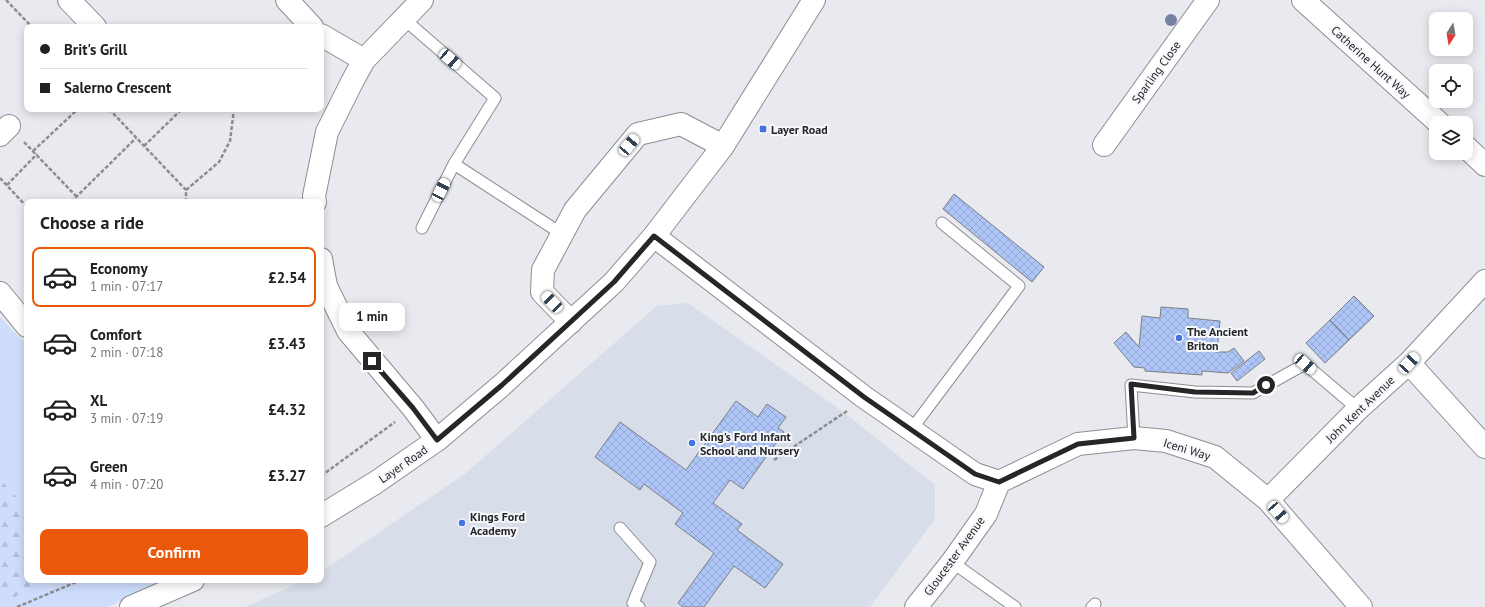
<!DOCTYPE html>
<html lang="en">
<head>
<meta charset="utf-8">
<style>
  body { margin:0; font-family:"PT Sans",sans-serif; background:#f6f6f6; color:#202124; height:100vh; display:flex; flex-direction:column; font-size:15px; white-space:nowrap }
  * { box-sizing:border-box; margin:0 }
  p { font-size:13px; color:#757577 }
  .icon { flex:none; width:22px; height:22px; fill:none; stroke:currentColor; stroke-width:2; stroke-linecap:round; stroke-linejoin:round }
  .map { position:relative; flex:1; overflow:hidden }
  .details { position:absolute; left:24px; top:199px; width:300px; height:384px; display:flex; flex-direction:column; background:#fff; border-radius:8px; box-shadow:0 2px 10px #0003 }
  .details>* { flex:none }
  .top-card { position:absolute; left:24px; top:24px; width:300px; height:88px; border-radius:8px; box-shadow:0 2px 10px #0003; display:grid; align-content:center; height:88px; padding:0 16px; background:#fff }
  .needle { width:26px; rotate:191deg }
  .fabs { position:absolute; left:1429px; top:12px; display:grid; gap:8px }
  .fabs a { display:grid; place-items:center; width:44px; height:44px; border-radius:8px; background:#fff; box-shadow:0 2px 10px #0003; font-size:20px }
  .end { position:absolute; width:18px; height:18px; margin:-9px; border:5px solid #252627; background:#fff; box-shadow:0 0 0 2px #fff }
  .from { border-radius:50% }
  .bubble { position:absolute; height:28px; border-radius:8px; background:#fff; box-shadow:0 2px 10px #0003; font-size:13px; font-weight:600; line-height:28px; text-align:center }
  .car { position:absolute; width:12px; height:24px; margin:-12px -6px; border-radius:5px; box-shadow:0 0 3px 1px #0007; background:linear-gradient(#fff 24%,#345 0 40%,#fff 0 76%,#345 0 86%,#fff 0) }
  .top-card b { display:flex; align-items:center; gap:14px; height:38px; font-size:15px }
  .top-card b+b { border-top:1px solid #e0e0e0 }
  .top-card i { width:10px; height:10px; background:#202124 }
  ul { padding:0; list-style:none }
  li { display:flex; align-items:center; gap:12px; height:60px; margin:0 8px 6px; padding:0 8px; border:2px solid transparent; border-radius:8px }
  li div { flex:1 }
  li b { display:block; font-size:15px }
  li em { font-style:normal; font-weight:600 }
  li.selected { border-color:#ea580c }
  li>.icon { width:36px; height:36px; stroke-width:1.5 }
  h2 { padding:0 16px; font-size:18px; line-height:48px }
  .cta { display:flex; gap:8px; margin-top:auto; padding:8px 16px }
  .cta a { flex:1; height:46px; border-radius:8px; background:#ea580c; color:#fff; font-size:16px; font-weight:600; line-height:46px; text-align:center }
  .map>svg:first-child { display:block }
  .built { fill:#d8dee9 }
  .grass { fill:#cfddfc }
  .forest { fill:url(#forest-firs) }
  .building { fill:url(#building-cross-hatch); stroke:#7c7e81 }
  .lines { fill:none; stroke-linecap:round; stroke-linejoin:round }
  .service-casing { stroke:#8c8e92; stroke-width:13 }
  .minor-casing { stroke:#8c8e92; stroke-width:24 }
  .secondary-casing { stroke:#8c8e92; stroke-width:24 }
  .path { stroke:#8b8d90; stroke-width:2.5; stroke-dasharray:4 2; stroke-linecap:butt }
  .service { stroke:#fff; stroke-width:11 }
  .minor { stroke:#fff; stroke-width:22 }
  .secondary { stroke:#fff; stroke-width:22 }
  .tree { fill:#7582a4 }
  .route { stroke:#252627; stroke-width:5 }
  .poi-dot { fill:#4572e3; stroke:#f6f8fc; stroke-width:1.5 }
  .labels { text-anchor:middle; dominant-baseline:central; stroke-width:4; stroke-linejoin:round; paint-order:stroke }
  .street-label { font-size:12px; fill:#252627; stroke:#f6f8fc }
  .poi-label { font-size:12px; font-weight:bold; fill:#252627; stroke:#f6f8fc; text-anchor:start }
</style>
</head>
<body>
<div class="map">
<svg width="1485" height="607" viewBox="0 0 1485 607">
  <defs>
    <pattern id="forest-firs" width="22" height="20" patternUnits="userSpaceOnUse"><rect width="22" height="20" fill="#cfddfc"/><path d="M5 1l3.5 6h-7zM16 11l3.5 6h-7z" fill="#b2bed8"/></pattern>
    <pattern id="building-cross-hatch" width="8" height="8" patternUnits="userSpaceOnUse"><rect width="8" height="8" fill="#aec5f7"/><path d="M0 0l8 8M0 8l8-8" fill="none" stroke="#96a9d4"/></pattern>
  </defs>
  <rect width="100%" height="100%" fill="#e8eaef"/>
  <!-- built -->
  <path class="built" d="M688,303l157,110 90,72v34l-65,88h-625l60,-27h16v-8l145,-99 191,-167z"/>
  <!-- grass -->
  <path class="grass" d="M0,317l27,28v235h135l-54,27h-108z"/>
  <!-- forest -->
  <path class="forest" d="M0,479l27,29v72h19v2l-46,22z"/>
  <!-- building -->
  <path class="building" d="M954,194l90,73 -12,15 -89,-73z
    M1354,296l20,20 -25,24 -19,-20z
    M1161,307l27,2v9l32,3 -3,31h11l6,-4 10,13 -16,12 -26,-2v4l-57,-4v-3l-11,-1 -20,-24 12,-11 13,15 3,-31 18,2z
    M1330,320l19,20 -24,23 -19,-20z
    M1259,351l6,8 -28,22 -6,-8z
    M736,401l22,16 9,-13 19,13 -8,11 6,4 -41,57 -13,-9 -17,23 29,21 -5,6 46,34 -18,24 -31,-22 -30,41h-21l-5,-4 36,-50 -39,-29 8,-11 -39,-29 -4,6 -45,-33 25,-35 66,48z"/>
  <g class="lines">
    <defs>
      <path id="service" d="M404,19l91,79 -41,66
        M422,228l32,-64 108,70
        M911,430l108,-144 -77,-63
        M1134,438l-3,-53 64,7 58,1 52,-29 53,45
        M620,528l30,34 -17,41 6,4
        M952,562l63,45
        M1092,607l3,-3"/>
      <path id="minor" d="M69,0l26,27
        M287,0l25,27
        M1303,0l136,123
        M321,35l43,25
        M0,135l9,-9
        M1104,145l104,-145
        M1466,147l19,18
        M315,202l-1,-6 13,-64 25,-50 12,-22 58,-60
        M654,236l210,161 111,77 24,8 79,-38 56,-6 32,3 49,16 53,43 93,107
        M321,259l5,27 22,45 65,77 24,32
        M0,293l27,33
        M571,322l-29,-30 1,-22 32,-60 63,-76 43,-10 42,22
        M1409,363l76,84
        M1268,500l90,-91 51,-46 76,-82
        M916,607l36,-45 34,-48 13,-32"/>
      <path id="secondary" d="M321,516l54,-33 62,-43 65,-55 112,-103 40,-46 69,-90 91,-146
        M131,607l62,-27"/>
    </defs>
    <!-- service casing -->
    <use href="#service" class="service-casing"/>
    <!-- minor casing -->
    <use href="#minor" class="minor-casing"/>
    <!-- secondary casing -->
    <use href="#secondary" class="secondary-casing"/>
    <!-- path -->
    <path class="path" d="M6,0l26,27
      M109,109l77,81v12
      M24,142l52,54
      M144,146l38,-37
      M33,151l45,-42
      M0,178l27,29
      M7,185l30,-31
      M186,190l33,-28 11,-21 4,-32
      M71,202l65,-64
      M774,460l73,-49
      M321,476l74,-54
      M17,607l64,-27"/>
    <!-- service -->
    <use href="#service" class="service"/>
    <!-- minor -->
    <use href="#minor" class="minor"/>
    <!-- secondary -->
    <use href="#secondary" class="secondary"/>
  </g>
  <!-- trees -->
  <circle class="tree" cx="1171" cy="20" r="6"/>
  <g class="lines">
    <!-- route -->
    <path class="route" d="M372,361l41,47 24,32 65,-55 112,-103 40,-46 210,161 111,77 24,8 79,-38 56,-6 -3,-54 64,8 58,1 13,-8"/>
  </g>
  <!-- markers -->
  <g class="poi-dot">
    <rect x="759" y="125" width="8" height="8" rx="2"/>
    <circle cx="1179" cy="338" r="4"/>
    <circle cx="692" cy="443" r="4"/>
    <circle cx="462" cy="523" r="4"/>
  </g>
  <g class="labels">
    <!-- street labels -->
    <g class="street-label">
      <text transform="translate(1371 62) rotate(42)">Catherine Hunt Way</text>
      <text transform="translate(1156 72) rotate(-54)">Sparling Close</text>
      <text transform="translate(1360 409) rotate(-44)">John Kent Avenue</text>
      <text transform="translate(1187 449) rotate(17)">Iceni Way</text>
      <text transform="translate(403 464) rotate(-35)">Layer Road</text>
      <text transform="translate(954 556) rotate(-54)">Gloucester Avenue</text>
    </g>
    <!-- poi labels -->
    <g class="poi-label">
      <text x="771" y="129">Layer Road</text>
      <text x="1187" y="331">The Ancient<tspan x="1187" dy="14">Briton</tspan></text>
      <text x="700" y="436">King's Ford Infant<tspan x="700" dy="14">School and Nursery</tspan></text>
      <text x="470" y="516">Kings Ford<tspan x="470" dy="14">Academy</tspan></text>
    </g>
  </g>
</svg>
<div class="fabs">
<a><svg class="needle" viewBox="-14 -14 28 28"><path d="M0-13l5 13h-10z" fill="#e53935"/><path d="M0 13l5-13h-10z" fill="#757577"/></svg></a>
<a><svg class="icon" aria-label="locate" viewBox="0 0 24 24"><circle cx="12" cy="12" r="6"/><path d="M12 2v4M12 18v4M2 12h4M18 12h4"/></svg></a>
<a><svg class="icon" aria-label="layers" viewBox="0 0 24 24"><path d="M12 4l9 5-9 5-9-5zM3 14l9 5 9-5"/></svg></a>
</div>
<i class="end from" style="left:1266px;top:385px"></i>
<i class="end" style="left:372px;top:361px"></i>
<div class="bubble" style="left:339px;top:303px;width:66px">1 min</div>
<i class="car" style="left:450px;top:59px;rotate:131deg"></i>
<i class="car" style="left:629px;top:145px;rotate:40deg"></i>
<i class="car" style="left:441px;top:190px;rotate:27deg"></i>
<i class="car" style="left:552px;top:302px;rotate:316deg"></i>
<i class="car" style="left:1409px;top:363px;rotate:43deg"></i>
<i class="car" style="left:1305px;top:364px;rotate:131deg"></i>
<i class="car" style="left:1278px;top:512px;rotate:139deg"></i>
<div class="top-card">
<b><i class="from"></i>Brit's Grill</b>
<b><i></i>Salerno Crescent</b>
</div>
<section class="details">
<h2>Choose a ride</h2>
<ul>
<li class="selected"><svg class="icon" aria-label="car" viewBox="0 0 24 24"><path d="M5 17H2v-5l4-1 3-4h7l3 4 3 1v5h-3M9 17h6M6 11h13"/><circle cx="7" cy="17" r="2"/><circle cx="17" cy="17" r="2"/></svg><div><b>Economy</b><p>1 min · 07:17</p></div><em>£2.54</em></li>
<li><svg class="icon" aria-label="car" viewBox="0 0 24 24"><path d="M5 17H2v-5l4-1 3-4h7l3 4 3 1v5h-3M9 17h6M6 11h13"/><circle cx="7" cy="17" r="2"/><circle cx="17" cy="17" r="2"/></svg><div><b>Comfort</b><p>2 min · 07:18</p></div><em>£3.43</em></li>
<li><svg class="icon" aria-label="car" viewBox="0 0 24 24"><path d="M5 17H2v-5l4-1 3-4h7l3 4 3 1v5h-3M9 17h6M6 11h13"/><circle cx="7" cy="17" r="2"/><circle cx="17" cy="17" r="2"/></svg><div><b>XL</b><p>3 min · 07:19</p></div><em>£4.32</em></li>
<li><svg class="icon" aria-label="car" viewBox="0 0 24 24"><path d="M5 17H2v-5l4-1 3-4h7l3 4 3 1v5h-3M9 17h6M6 11h13"/><circle cx="7" cy="17" r="2"/><circle cx="17" cy="17" r="2"/></svg><div><b>Green</b><p>4 min · 07:20</p></div><em>£3.27</em></li>
</ul>
<div class="cta"><a>Confirm</a></div>
</section>
</div>
</body>
</html>
